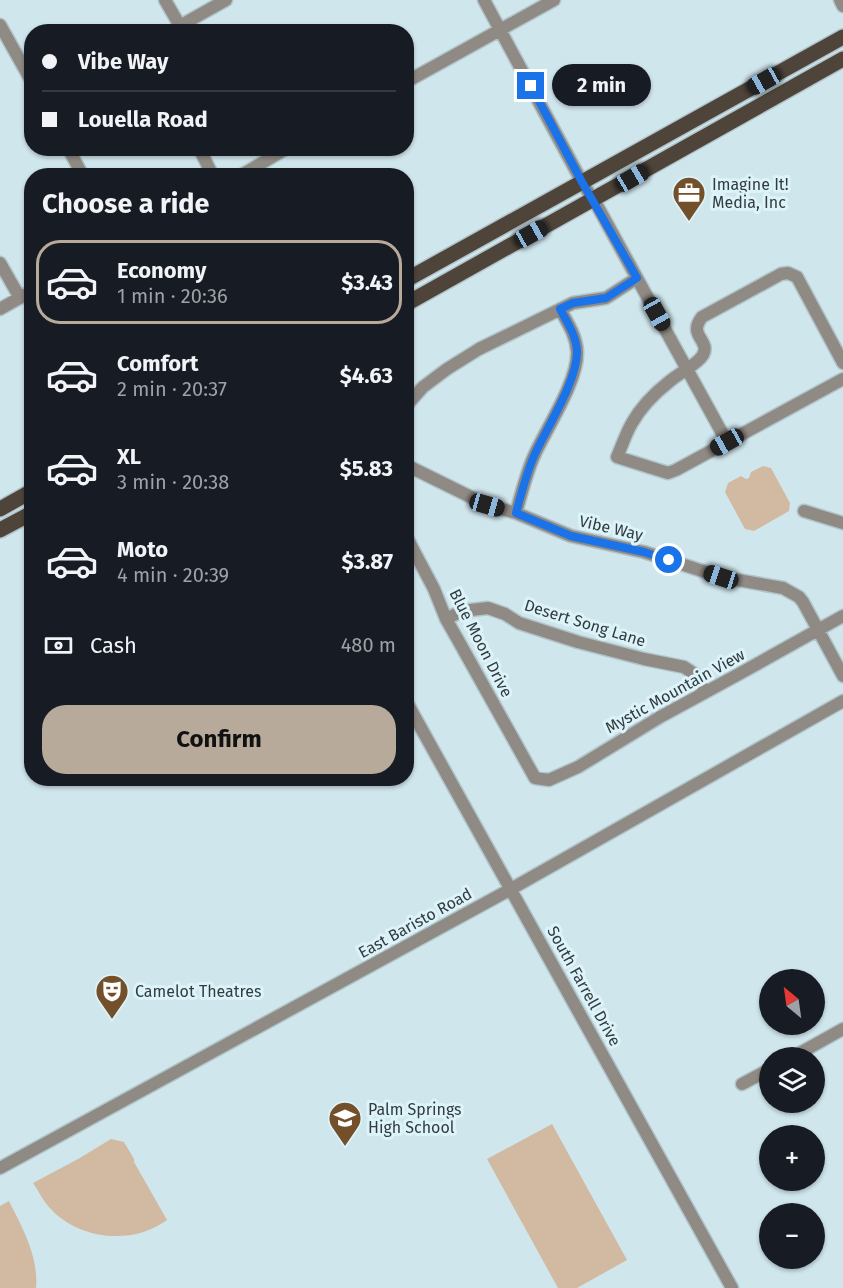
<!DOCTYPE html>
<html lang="en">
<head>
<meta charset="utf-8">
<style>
  body { margin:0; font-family:"Fira Sans",sans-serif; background:#20242c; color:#f1f3f6; height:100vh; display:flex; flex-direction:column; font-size:22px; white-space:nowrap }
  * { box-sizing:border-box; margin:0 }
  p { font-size:20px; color:#9ea1a6 }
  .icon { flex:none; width:33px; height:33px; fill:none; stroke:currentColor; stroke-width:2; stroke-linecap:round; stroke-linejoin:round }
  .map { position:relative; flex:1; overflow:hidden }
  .panel { position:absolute; left:24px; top:168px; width:390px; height:618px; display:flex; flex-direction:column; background:#171b24; border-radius:24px; box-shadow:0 2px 4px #0004 }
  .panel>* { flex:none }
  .top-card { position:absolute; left:24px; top:24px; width:390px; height:132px; border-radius:24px; box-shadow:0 2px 4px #0004; display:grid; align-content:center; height:132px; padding:0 18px; background:#171b24 }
  .needle { width:39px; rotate:331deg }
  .tools { position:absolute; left:759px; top:969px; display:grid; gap:12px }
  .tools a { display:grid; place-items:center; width:66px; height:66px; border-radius:50%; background:#171b24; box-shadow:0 2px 4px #0004; font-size:30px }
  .end { position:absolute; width:27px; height:27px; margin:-14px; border:8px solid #1a73e8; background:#fff; box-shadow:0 0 0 3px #fff }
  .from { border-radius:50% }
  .bubble { position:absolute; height:42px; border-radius:21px; background:#171b24; box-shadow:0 2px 4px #0004; font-size:20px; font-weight:700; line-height:42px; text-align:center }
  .car { position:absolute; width:18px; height:36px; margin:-18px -9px; border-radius:8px; box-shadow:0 0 4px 2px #0007; background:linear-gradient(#222 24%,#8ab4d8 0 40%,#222 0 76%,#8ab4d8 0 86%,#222 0) }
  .top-card b { display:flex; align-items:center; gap:21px; height:57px; font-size:22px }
  .top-card b+b { border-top:2px solid #363941 }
  .top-card i { width:15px; height:15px; background:#f1f3f6 }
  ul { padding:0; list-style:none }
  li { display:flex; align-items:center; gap:18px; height:84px; margin:0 12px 9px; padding:0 6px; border:3px solid transparent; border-radius:24px }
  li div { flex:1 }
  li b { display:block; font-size:22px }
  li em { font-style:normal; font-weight:700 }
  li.active { border-color:#b8aa9a }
  li>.icon { width:54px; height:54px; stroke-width:1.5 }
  h2 { padding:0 18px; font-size:27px; line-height:72px }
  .pay { display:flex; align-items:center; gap:15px; height:66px; padding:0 18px; font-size:22px }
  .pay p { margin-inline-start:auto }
  .button { display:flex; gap:12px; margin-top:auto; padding:12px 18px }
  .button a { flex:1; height:69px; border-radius:24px; background:#b8aa9a; color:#111; font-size:24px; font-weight:700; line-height:69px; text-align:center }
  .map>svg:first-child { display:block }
  .green { fill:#d1baa1 }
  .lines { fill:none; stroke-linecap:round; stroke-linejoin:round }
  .minor-casing { stroke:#b0c4ca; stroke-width:15 }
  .major-casing { stroke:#b0c4ca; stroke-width:18 }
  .minor { stroke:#908a84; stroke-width:12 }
  .major { stroke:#4e443a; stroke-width:15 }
  .route { stroke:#1a73e8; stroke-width:8 }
  .labels { text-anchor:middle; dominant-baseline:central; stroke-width:6; stroke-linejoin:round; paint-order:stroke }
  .poi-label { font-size:16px; fill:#323b3d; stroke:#ddf3fa; text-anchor:start }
  .street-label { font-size:16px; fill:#323b3d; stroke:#ddf3fa }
</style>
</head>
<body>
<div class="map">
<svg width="843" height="1288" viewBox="0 0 843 1288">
  <rect width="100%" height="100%" fill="#d0e6ed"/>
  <!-- green -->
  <path class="green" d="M763,466l8,2 19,35 -1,8 -35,20 -9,-2 -20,-37 3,-9 13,-7 5,3 3,-1 2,-6z
    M552,1124l75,136 -50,28h-19l-71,-129z
    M111,1139l13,3 10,17v3l33,58c-35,26 -90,20 -119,-14 -6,-7 -10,-16 -15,-23l45,-24z
    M9,1201c13,26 30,56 27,87h-36v-82z"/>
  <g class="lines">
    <defs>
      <path id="minor" d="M165,0l15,26
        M484,0l98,182 17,27 128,233
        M840,0l3,6
        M0,25l32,57
        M169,32l57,-32
        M406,82l148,-82
        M68,148l15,28
        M199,148l14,28
        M240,176l47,-28
        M0,263l20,35
        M0,309l32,-18
        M843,363l-46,-86 -9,-4 -7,1 -79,43c-15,19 9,23 1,38 -6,10 -24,18 -33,26 -14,11 -29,26 -38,42 -6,10 -10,23 -15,34l51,16 8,-3 167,-91
        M406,406l17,-19 24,-18 32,-20 94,-46 33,-5 31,-20
        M406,465l81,40 29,8 55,23 73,16 77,25 62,11 16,9 4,5 40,74
        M804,511l39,12
        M516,513c5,-18 10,-39 18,-57 12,-27 45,-76 43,-105 -1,-16 -10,-29 -17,-42
        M406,536l28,53 12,30 12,21 77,138 14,2 29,-13 82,-50 79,-43 104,-58
        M446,619l16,-8 26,-3 17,6 14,9 59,19 66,17 40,8 12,8 9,17
        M406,701l326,587
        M791,1058l52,-29
        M742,1084l28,-15
        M0,1168l511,-279 332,-188"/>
      <path id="major" d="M406,280l437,-243
        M406,304l437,-245
        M0,509l32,-18
        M0,530l32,-17"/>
    </defs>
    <!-- minor casing -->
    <use href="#minor" class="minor-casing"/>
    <!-- major casing -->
    <use href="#major" class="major-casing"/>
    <!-- minor -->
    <use href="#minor" class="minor"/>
    <!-- major -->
    <use href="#major" class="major"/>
  </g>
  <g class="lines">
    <!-- route -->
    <path class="route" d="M531,86l51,96 55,96 -31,20 -33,5 -13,6c7,13 16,26 17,42 1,29 -31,78 -43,105 -8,18 -13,39 -18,57l55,23 73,16 25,8"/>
  </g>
  <!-- icons -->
  <defs>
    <symbol id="office-pin" viewBox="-11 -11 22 30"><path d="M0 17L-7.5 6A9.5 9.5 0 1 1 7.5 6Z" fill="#735029" stroke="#ddf3fa"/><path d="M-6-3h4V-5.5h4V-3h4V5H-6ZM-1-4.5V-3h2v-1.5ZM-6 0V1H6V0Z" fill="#fff"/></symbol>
    <symbol id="theatre-pin" viewBox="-11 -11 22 30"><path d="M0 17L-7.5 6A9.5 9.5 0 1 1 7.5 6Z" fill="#735029" stroke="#ddf3fa"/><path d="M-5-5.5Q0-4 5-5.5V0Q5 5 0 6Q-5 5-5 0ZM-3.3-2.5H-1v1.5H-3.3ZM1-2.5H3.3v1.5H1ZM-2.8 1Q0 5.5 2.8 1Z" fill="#fff"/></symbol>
    <symbol id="school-pin" viewBox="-11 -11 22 30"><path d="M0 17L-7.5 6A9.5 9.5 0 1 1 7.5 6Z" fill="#735029" stroke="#ddf3fa"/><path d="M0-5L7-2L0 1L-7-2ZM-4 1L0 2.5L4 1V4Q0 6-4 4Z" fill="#fff"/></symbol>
  </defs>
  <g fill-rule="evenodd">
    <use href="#office-pin" x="670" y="174" width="38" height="52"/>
    <use href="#theatre-pin" x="93" y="972" width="38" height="52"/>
    <use href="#school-pin" x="326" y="1099" width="38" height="52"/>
  </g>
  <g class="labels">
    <!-- poi labels -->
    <g class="poi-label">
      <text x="712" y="184">Imagine It!<tspan x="712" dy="18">Media, Inc</tspan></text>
      <text x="135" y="991">Camelot Theatres</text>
      <text x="368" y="1109">Palm Springs<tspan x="368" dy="18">High School</tspan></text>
    </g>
    <!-- street labels -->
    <g class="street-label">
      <text transform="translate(611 528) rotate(13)">Vibe Way</text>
      <text transform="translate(585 623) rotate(17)">Desert Song Lane</text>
      <text transform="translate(481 643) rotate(63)">Blue Moon Drive</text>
      <text transform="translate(675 691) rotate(-29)">Mystic Mountain View</text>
      <text transform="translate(415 923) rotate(-29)">East Baristo Road</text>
      <text transform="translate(584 986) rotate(61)">South Farrell Drive</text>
    </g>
  </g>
</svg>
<div class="tools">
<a><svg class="needle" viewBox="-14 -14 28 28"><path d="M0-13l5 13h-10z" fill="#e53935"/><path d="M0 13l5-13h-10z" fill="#9ea1a6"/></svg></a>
<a><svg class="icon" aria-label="layers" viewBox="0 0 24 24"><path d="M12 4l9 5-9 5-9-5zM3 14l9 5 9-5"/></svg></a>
<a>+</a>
<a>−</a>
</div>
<i class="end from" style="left:669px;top:560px"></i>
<i class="end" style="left:531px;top:86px"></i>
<div class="bubble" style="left:552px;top:64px;width:99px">2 min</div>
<i class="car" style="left:764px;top:81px;rotate:241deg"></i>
<i class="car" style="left:632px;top:178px;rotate:60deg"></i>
<i class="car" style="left:531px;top:234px;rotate:61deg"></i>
<i class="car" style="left:657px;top:314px;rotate:151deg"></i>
<i class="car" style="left:727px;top:442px;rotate:241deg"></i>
<i class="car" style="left:487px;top:505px;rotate:106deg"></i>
<i class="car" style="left:721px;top:577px;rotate:288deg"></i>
<div class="top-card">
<b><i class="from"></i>Vibe Way</b>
<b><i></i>Louella Road</b>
</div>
<section class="panel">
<h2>Choose a ride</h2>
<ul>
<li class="active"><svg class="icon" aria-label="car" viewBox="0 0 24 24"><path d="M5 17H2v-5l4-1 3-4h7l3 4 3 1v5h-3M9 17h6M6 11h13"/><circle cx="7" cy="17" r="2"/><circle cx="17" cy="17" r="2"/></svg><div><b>Economy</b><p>1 min · 20:36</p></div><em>$3.43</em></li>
<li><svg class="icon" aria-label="car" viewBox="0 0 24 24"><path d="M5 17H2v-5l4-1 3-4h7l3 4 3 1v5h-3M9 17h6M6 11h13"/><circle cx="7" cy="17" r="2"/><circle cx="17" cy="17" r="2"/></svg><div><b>Comfort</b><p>2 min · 20:37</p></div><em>$4.63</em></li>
<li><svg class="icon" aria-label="car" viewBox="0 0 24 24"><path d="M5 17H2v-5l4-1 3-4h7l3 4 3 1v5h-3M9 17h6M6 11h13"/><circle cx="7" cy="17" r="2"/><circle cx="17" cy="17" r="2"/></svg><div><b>XL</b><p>3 min · 20:38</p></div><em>$5.83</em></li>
<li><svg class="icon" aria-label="car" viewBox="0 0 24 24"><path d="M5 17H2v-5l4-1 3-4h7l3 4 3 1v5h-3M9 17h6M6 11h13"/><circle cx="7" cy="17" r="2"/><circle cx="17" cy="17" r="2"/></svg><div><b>Moto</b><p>4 min · 20:39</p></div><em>$3.87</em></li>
</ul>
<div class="pay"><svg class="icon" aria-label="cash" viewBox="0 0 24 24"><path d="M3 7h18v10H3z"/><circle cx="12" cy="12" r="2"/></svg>Cash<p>480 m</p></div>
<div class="button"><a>Confirm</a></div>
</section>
</div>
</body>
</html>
